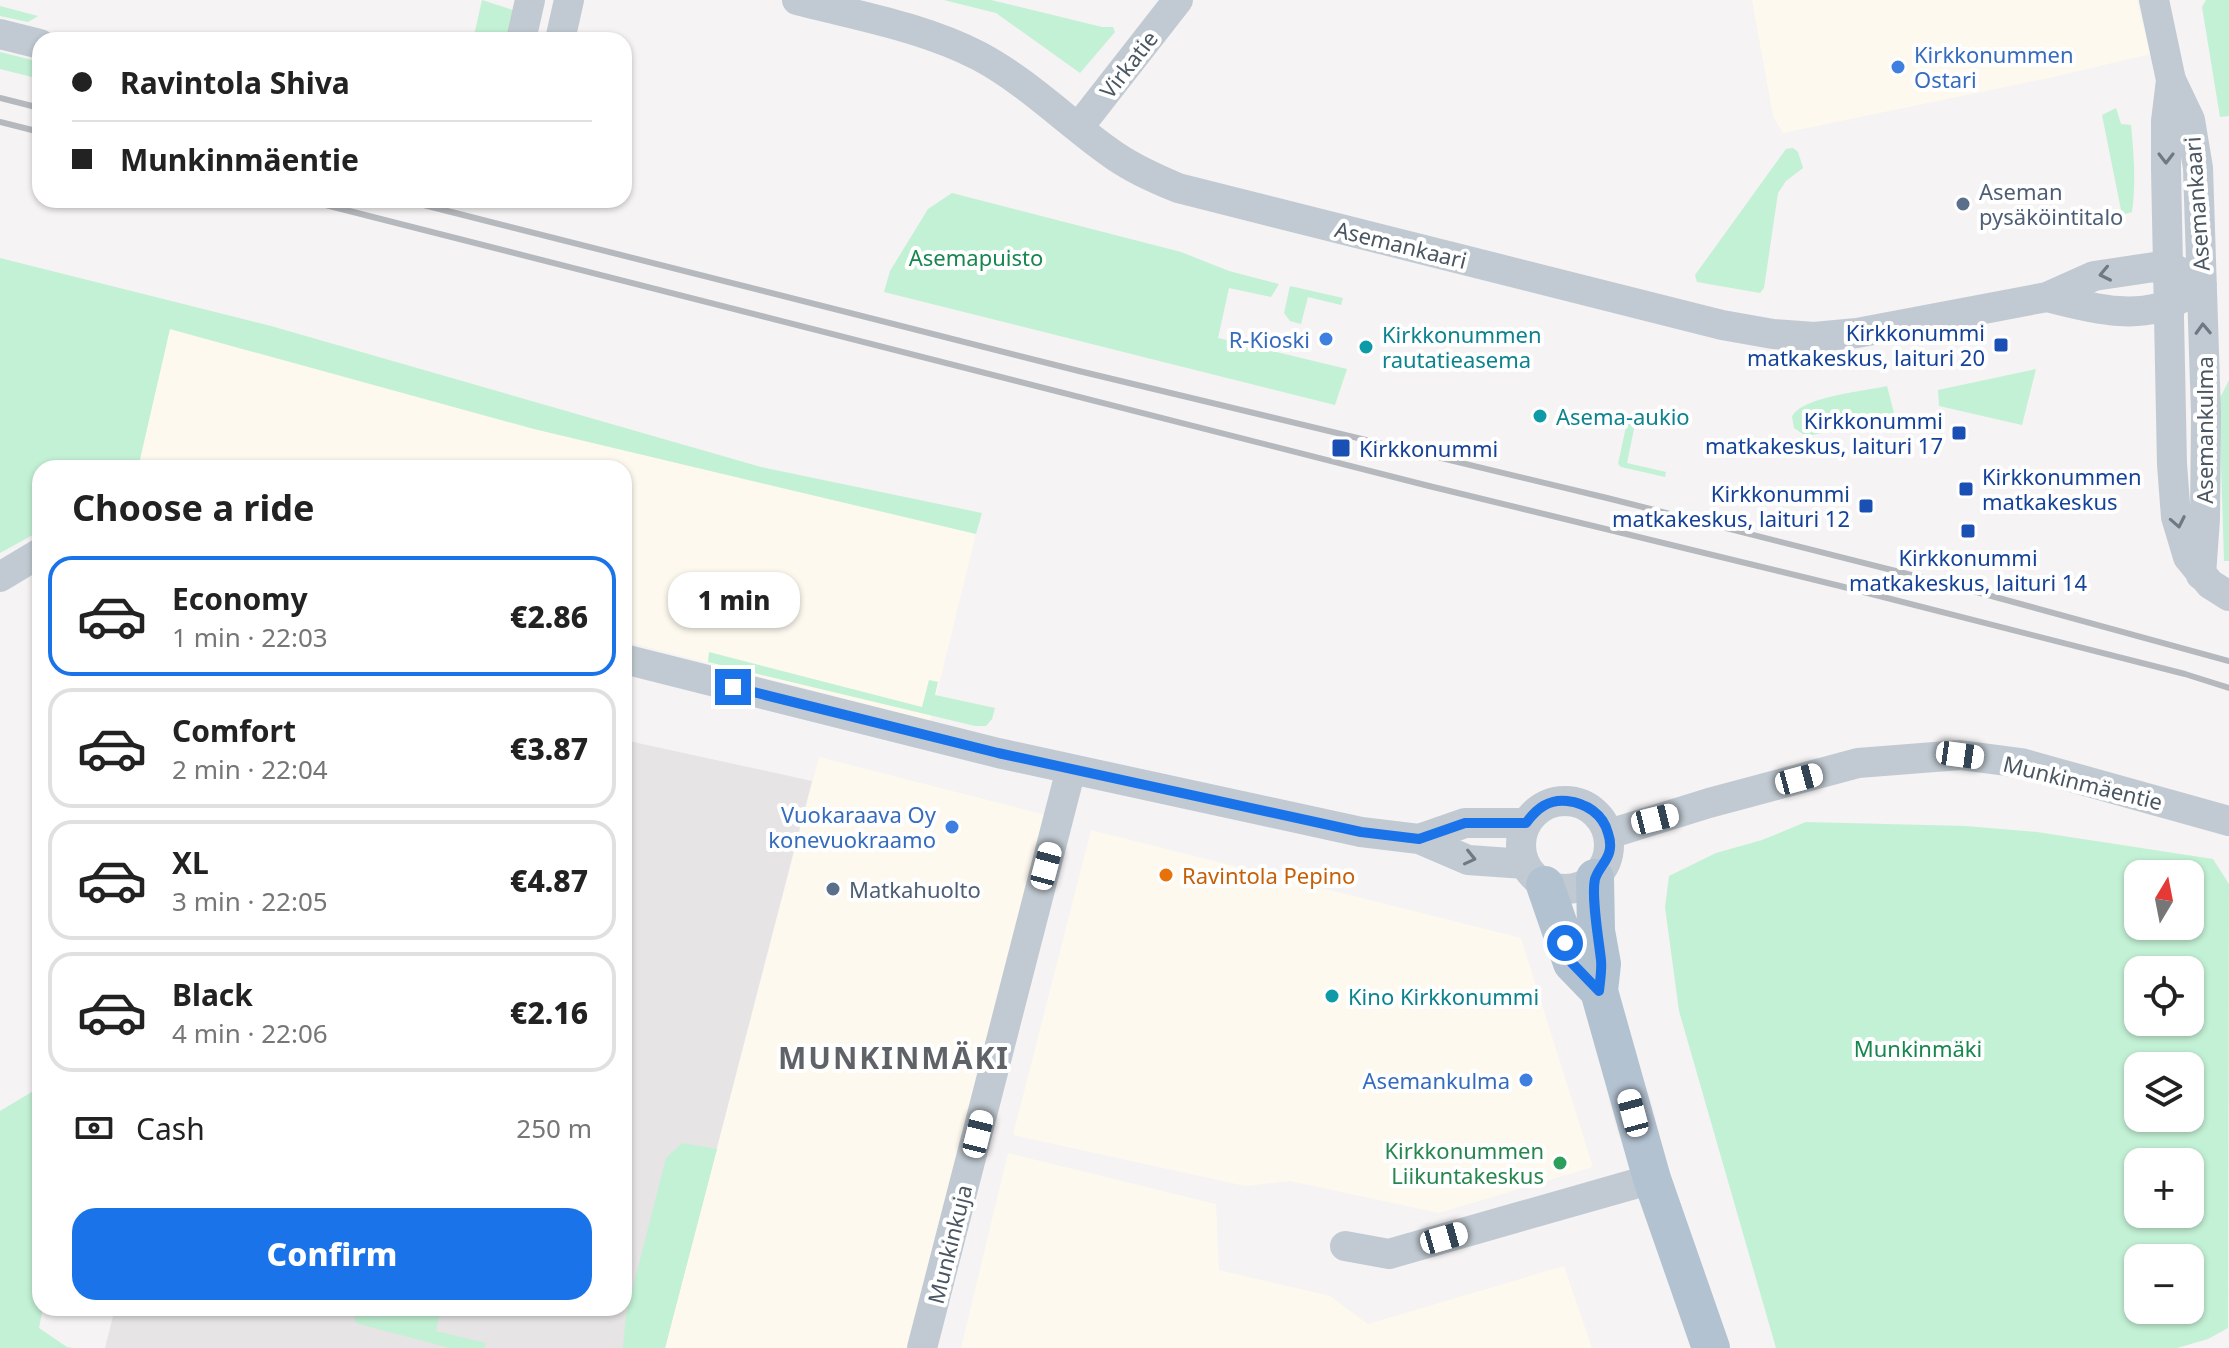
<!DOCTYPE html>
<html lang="en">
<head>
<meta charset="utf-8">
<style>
  body { margin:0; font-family:"Noto Sans",sans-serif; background:#f2f2f2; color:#222; height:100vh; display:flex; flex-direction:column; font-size:30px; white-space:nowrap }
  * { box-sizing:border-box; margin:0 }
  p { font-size:26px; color:#767676 }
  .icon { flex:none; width:44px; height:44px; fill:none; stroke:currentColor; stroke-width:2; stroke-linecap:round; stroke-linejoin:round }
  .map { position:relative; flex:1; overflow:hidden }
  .side { position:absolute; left:32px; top:460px; width:600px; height:856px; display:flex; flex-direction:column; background:#fff; border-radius:24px; box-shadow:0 2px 6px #0004 }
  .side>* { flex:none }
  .top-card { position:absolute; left:32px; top:32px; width:600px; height:176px; border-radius:24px; box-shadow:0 2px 6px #0004; display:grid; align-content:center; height:176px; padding:0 40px; background:#fff }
  .needle { width:52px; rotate:10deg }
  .fabs { position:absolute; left:2124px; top:860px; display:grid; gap:16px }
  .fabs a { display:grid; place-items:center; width:80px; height:80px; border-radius:16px; background:#fff; box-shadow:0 2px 6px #0004; font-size:40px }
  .end { position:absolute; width:36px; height:36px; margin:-18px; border:10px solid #1a73e8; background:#fff; box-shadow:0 0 0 4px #fff }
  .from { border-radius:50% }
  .bubble { position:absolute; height:56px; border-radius:24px; background:#fff; box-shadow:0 2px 6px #0004; font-size:26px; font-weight:800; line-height:56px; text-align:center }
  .car { position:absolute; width:24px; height:48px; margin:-24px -12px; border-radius:10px; box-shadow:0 0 6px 2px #0007; background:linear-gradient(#fff 24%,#345 0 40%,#fff 0 76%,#345 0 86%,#fff 0) }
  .top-card b { display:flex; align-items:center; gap:28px; height:76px; font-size:30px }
  .top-card b+b { border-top:2px solid #e0e0e0 }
  .top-card i { width:20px; height:20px; background:#222 }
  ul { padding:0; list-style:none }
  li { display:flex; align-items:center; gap:24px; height:120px; margin:0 16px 12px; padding:0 24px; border:4px solid #e0e0e0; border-radius:24px }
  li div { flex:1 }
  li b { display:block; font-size:30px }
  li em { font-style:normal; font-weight:800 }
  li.selected { border-color:#1a73e8 }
  li>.icon { width:72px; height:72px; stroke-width:1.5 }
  h2 { padding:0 40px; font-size:36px; line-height:96px }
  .pay { display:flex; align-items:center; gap:20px; height:88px; padding:0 40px; font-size:30px }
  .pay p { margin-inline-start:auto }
  .button { display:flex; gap:16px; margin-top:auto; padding:16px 40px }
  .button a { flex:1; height:92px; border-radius:24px; background:#1a73e8; color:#fff; font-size:32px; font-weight:800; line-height:92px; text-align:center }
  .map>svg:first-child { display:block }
  .commercial { fill:#fdf9ef }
  .education { fill:#e6e4e5 }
  .green { fill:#c3f1d5; fill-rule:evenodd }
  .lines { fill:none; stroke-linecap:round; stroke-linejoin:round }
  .minor { stroke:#c1cad2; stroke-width:30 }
  .major { stroke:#b3c2d1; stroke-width:38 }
  .rail { stroke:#b5b8bd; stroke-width:6 }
  .oneway { stroke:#6e7983 }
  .route { stroke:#1a73e8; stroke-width:10 }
  .shop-dot { fill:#3f7fe0; stroke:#fff; stroke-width:3 }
  .service-dot { fill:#5c6f8a; stroke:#fff; stroke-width:3 }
  .transit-dot { fill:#1a4fb4; stroke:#fff; stroke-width:3 }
  .culture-dot { fill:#0f9aa8; stroke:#fff; stroke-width:3 }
  .food-dot { fill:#e8710a; stroke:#fff; stroke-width:3 }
  .leisure-dot { fill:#2e9e5b; stroke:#fff; stroke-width:3 }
  .labels { text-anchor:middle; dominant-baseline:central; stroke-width:8; stroke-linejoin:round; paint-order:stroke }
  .shop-label { font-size:22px; fill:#366cbe; stroke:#fff; text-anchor:end }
  .street-label { font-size:22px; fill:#4a5661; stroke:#fff }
  .service-label { font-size:22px; fill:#4e5e75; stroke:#fff; text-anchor:start }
  .park-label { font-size:22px; fill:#17864f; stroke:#fff }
  .transit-label { font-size:22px; fill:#164399; stroke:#fff; text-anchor:end }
  .culture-label { font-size:22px; fill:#0d838f; stroke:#fff; text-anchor:start }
  .food-label { font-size:22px; fill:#c56008; stroke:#fff; text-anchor:start }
  .leisure-label { font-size:22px; fill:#27864d; stroke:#fff; text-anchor:end }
  .district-label { font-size:30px; font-weight:bold; letter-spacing:2px; fill:#5f6368; stroke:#fff }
</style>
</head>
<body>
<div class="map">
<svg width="2229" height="1348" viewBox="0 0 2229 1348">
  <rect width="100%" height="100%" fill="#f5f3f3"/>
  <!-- commercial -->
  <path class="commercial" d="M1752,0h385l13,54 -92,22 -275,57 -10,-17z
    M169,329l365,100 442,105 -46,187 -306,-80v-173h-486z
    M819,757l227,58 -137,533h-244z
    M1091,830l430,108 72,229 -154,46 -149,-32 -45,5 -232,-51z
    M1008,1153l208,51 3,66 111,26 38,28 196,-58 28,82h-631z"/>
  <!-- education -->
  <path class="education" d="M624,740l188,41 -147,567h-560l10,-40h509z"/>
  <!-- green -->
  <path class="green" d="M482,0l34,11 -6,29h-37z
    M944,0h47l111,27h11l2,5 -35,41 -84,-60z
    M2206,0h23v116l-9,1 -18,-110z
    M0,6l38,10 -10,6 -28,-6z
    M0,52l40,10v17l-40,-10z
    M2116,108l5,16 10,1c3,30 5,58 1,87l-10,3 -20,-100z
    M1793,148l5,4 5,16 -17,13 -8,12 -14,95 -4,5 -63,-11 -2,-7 91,-126z
    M952,193l229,59 48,19 50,13 -8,13 -42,-9 -11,50 129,31 -12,36 -451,-113 6,-21 38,-62z
    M0,258l271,68 490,141 221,46 -6,21 -442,-105 -364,-100 -32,139h-98v63l-40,22z
    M1290,286l53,12 -2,7 -33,-8 -7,27 -11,-3 -6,-8z
    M2036,369l-14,56 -83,-19 -1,-16z
    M2229,380v181h-5l-5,-161z
    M1887,386l8,31 -83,18 -9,-1 -9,-6 -2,-11c8,-20 73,-26 95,-31z
    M1632,420l3,4 -8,39 39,9 -1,5 -44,-10 -3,-3 9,-42z
    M709,652l213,55 7,-27 9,2 -3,13 60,13 -3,11 -6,7h-11l-267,-64z
    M1806,822l159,4 72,6 176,27 16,25 -1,444 -20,11 -31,9h-401l-97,-337 -14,-104 4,-31 47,-23 46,-13zM2138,874h52v52h-52zM2138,970h52v52h-52zM2138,1066h52v52h-52zM2138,1162h52v52h-52zM2138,1258h52v52h-52z
    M40,1087v221h3l-4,20 28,19 6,1h-73v-237z
    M682,1143l35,6 -52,199h-42l3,-34 40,-156z
    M356,1308h85l-5,23 50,12 -2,5h-34l-91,-24 -4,-3z"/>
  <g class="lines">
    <!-- minor -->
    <path class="minor" d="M797,0c61,16 126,27 182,56 47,25 86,64 129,95 21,16 46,27 70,37l544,137 51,9 41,3 43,-4 190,-36 47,-21 74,-11 34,20
      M2154,0l17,80 19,40 8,48 8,246 -1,105 -4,56
      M0,34l40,10
      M521,40l9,-40
      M560,40l9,-40
      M2171,80l-5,41v48l6,295 4,53 12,40 22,27 19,12
      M1078,128l100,-128
      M2047,297c43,11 96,26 136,0
      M0,577l40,-24
      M624,659l374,94 363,79 58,7 49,21 57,4
      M1521 845a44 44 0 1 1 88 0a44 44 0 1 1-88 0Z
      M1609,834l100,-31 149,-40 102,-8 61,8 208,58
      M1419,839l46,-16h61
      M1345,1246l44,8 263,-75
      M922,1348l149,-579"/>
    <!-- major -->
    <path class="major" d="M1595,878l1,53 6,33 -3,27 53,188 59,169
      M1545,885l27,78 27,28"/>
    <!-- rail -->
    <path class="rail" d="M0,98l40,10
      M0,122l40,10
      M306,200l1123,286 411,100 345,88 44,14
      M404,200l675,171 528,127 344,87 278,76"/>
  </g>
  <!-- one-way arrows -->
  <defs><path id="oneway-chevron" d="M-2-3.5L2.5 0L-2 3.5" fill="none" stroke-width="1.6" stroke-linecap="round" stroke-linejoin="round" transform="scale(2)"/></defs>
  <g class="oneway">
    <use href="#oneway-chevron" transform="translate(2166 158) rotate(90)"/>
    <use href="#oneway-chevron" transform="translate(2105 274) rotate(168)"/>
    <use href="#oneway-chevron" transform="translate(2203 329) rotate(-92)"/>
    <use href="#oneway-chevron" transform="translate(2178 522) rotate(79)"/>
    <use href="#oneway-chevron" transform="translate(1470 858) rotate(13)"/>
  </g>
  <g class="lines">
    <!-- route -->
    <path class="route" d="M733,687l265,66 363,79 58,7 46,-16h61c11,-15 23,-24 41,-22 19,2 36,13 41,32 8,24 -8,30 -13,46 -4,18 4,62 6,81 1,10 -1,21 -2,31l-27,-28 -7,-20"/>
  </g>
  <!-- markers -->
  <g class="shop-dot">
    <circle cx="1898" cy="67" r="8"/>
    <circle cx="1326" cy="339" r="8"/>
    <circle cx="952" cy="827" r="8"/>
    <circle cx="1526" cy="1080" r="8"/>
  </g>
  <g class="service-dot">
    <circle cx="1963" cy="204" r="8"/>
    <circle cx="833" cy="889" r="8"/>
  </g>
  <g class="transit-dot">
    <rect x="1993" y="337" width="16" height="16" rx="4"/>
    <rect x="1951" y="425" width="16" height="16" rx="4"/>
    <rect x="1331" y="438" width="20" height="20" rx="4"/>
    <rect x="1958" y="481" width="16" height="16" rx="4"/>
    <rect x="1858" y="498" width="16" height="16" rx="4"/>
    <rect x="1960" y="523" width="16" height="16" rx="4"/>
  </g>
  <g class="culture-dot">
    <circle cx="1366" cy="347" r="8"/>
    <circle cx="1540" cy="416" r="8"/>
    <circle cx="1332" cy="996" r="8"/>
  </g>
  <circle class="food-dot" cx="1166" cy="875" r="8"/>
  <circle class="leisure-dot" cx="1560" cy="1163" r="8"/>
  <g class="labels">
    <!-- shop labels -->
    <g class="shop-label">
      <text x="1914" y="54" text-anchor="start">Kirkkonummen<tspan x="1914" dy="25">Ostari</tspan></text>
      <text x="1310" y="339">R-Kioski</text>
      <text x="936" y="814">Vuokaraava Oy<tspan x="936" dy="25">konevuokraamo</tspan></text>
      <text x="1510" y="1080">Asemankulma</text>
    </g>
    <!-- street labels -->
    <g class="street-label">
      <text transform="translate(1128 64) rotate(-52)">Virkatie</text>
      <text transform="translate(2196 204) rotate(-94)">Asemankaari</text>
      <text transform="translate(1401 244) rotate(14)">Asemankaari</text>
      <text transform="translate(2204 430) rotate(-90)">Asemankulma</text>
      <text transform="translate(2083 782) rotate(14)">Munkinmäentie</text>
      <text transform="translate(949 1244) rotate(-76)">Munkinkuja</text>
    </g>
    <!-- service labels -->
    <g class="service-label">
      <text x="1979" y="191">Aseman<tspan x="1979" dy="25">pysäköintitalo</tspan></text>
      <text x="849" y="889">Matkahuolto</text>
    </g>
    <!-- park labels -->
    <g class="park-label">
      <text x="976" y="257">Asemapuisto</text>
      <text x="1918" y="1048">Munkinmäki</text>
    </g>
    <!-- transit labels -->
    <g class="transit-label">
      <text x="1985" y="332">Kirkkonummi<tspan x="1985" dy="25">matkakeskus, laituri 20</tspan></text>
      <text x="1943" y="420">Kirkkonummi<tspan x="1943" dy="25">matkakeskus, laituri 17</tspan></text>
      <text x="1359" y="448" text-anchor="start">Kirkkonummi</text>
      <text x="1982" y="476" text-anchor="start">Kirkkonummen<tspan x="1982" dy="25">matkakeskus</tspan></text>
      <text x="1850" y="493">Kirkkonummi<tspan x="1850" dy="25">matkakeskus, laituri 12</tspan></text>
      <text x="1968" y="557" text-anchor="middle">Kirkkonummi<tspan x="1968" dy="25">matkakeskus, laituri 14</tspan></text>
    </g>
    <!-- culture labels -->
    <g class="culture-label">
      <text x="1382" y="334">Kirkkonummen<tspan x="1382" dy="25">rautatieasema</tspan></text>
      <text x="1556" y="416">Asema-aukio</text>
      <text x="1348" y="996">Kino Kirkkonummi</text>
    </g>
    <!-- food labels -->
    <g class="food-label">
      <text x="1182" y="875">Ravintola Pepino</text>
    </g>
    <!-- leisure labels -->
    <g class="leisure-label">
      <text x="1544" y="1150">Kirkkonummen<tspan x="1544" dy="25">Liikuntakeskus</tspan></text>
    </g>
    <!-- district labels -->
    <g class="district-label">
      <text x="894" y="1057">MUNKINMÄKI</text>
    </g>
  </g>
</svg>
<div class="fabs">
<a><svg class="needle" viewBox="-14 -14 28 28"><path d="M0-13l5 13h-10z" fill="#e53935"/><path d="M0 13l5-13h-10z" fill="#767676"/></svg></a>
<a><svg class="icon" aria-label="locate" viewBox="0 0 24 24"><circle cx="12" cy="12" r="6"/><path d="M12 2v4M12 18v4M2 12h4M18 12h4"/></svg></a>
<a><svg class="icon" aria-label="layers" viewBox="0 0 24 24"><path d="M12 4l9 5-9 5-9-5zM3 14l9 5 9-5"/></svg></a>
<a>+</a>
<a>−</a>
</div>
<i class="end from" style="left:1565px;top:943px"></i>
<i class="end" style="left:733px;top:687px"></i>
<div class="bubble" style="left:668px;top:572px;width:132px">1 min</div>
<i class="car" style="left:1960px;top:755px;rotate:98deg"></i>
<i class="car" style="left:1799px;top:779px;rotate:75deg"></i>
<i class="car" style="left:1655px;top:819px;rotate:76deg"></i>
<i class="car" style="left:1046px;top:866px;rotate:15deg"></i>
<i class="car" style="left:1633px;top:1113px;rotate:345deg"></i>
<i class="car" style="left:978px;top:1134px;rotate:14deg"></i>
<i class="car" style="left:1444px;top:1238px;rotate:74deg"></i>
<div class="top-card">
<b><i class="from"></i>Ravintola Shiva</b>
<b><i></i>Munkinmäentie</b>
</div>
<section class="side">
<h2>Choose a ride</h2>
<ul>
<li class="selected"><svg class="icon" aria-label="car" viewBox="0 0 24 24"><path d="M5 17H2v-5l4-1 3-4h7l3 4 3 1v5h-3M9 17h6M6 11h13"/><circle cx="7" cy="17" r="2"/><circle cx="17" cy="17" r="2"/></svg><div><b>Economy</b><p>1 min · 22:03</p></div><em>€2.86</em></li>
<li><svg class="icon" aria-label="car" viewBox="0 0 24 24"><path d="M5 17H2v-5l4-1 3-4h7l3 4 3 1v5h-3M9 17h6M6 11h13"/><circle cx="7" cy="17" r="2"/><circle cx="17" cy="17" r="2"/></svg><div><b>Comfort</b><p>2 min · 22:04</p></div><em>€3.87</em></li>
<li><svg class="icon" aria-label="car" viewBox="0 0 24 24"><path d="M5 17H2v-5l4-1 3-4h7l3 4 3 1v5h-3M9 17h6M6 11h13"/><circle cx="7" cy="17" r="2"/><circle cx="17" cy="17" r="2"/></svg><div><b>XL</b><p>3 min · 22:05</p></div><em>€4.87</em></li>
<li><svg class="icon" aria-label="car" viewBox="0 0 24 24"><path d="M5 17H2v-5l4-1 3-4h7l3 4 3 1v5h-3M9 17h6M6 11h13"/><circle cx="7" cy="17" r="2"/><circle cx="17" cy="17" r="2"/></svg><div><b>Black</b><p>4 min · 22:06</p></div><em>€2.16</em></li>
</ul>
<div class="pay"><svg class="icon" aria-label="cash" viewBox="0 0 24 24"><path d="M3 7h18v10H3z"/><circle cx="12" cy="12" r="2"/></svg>Cash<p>250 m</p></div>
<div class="button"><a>Confirm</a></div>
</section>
</div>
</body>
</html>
